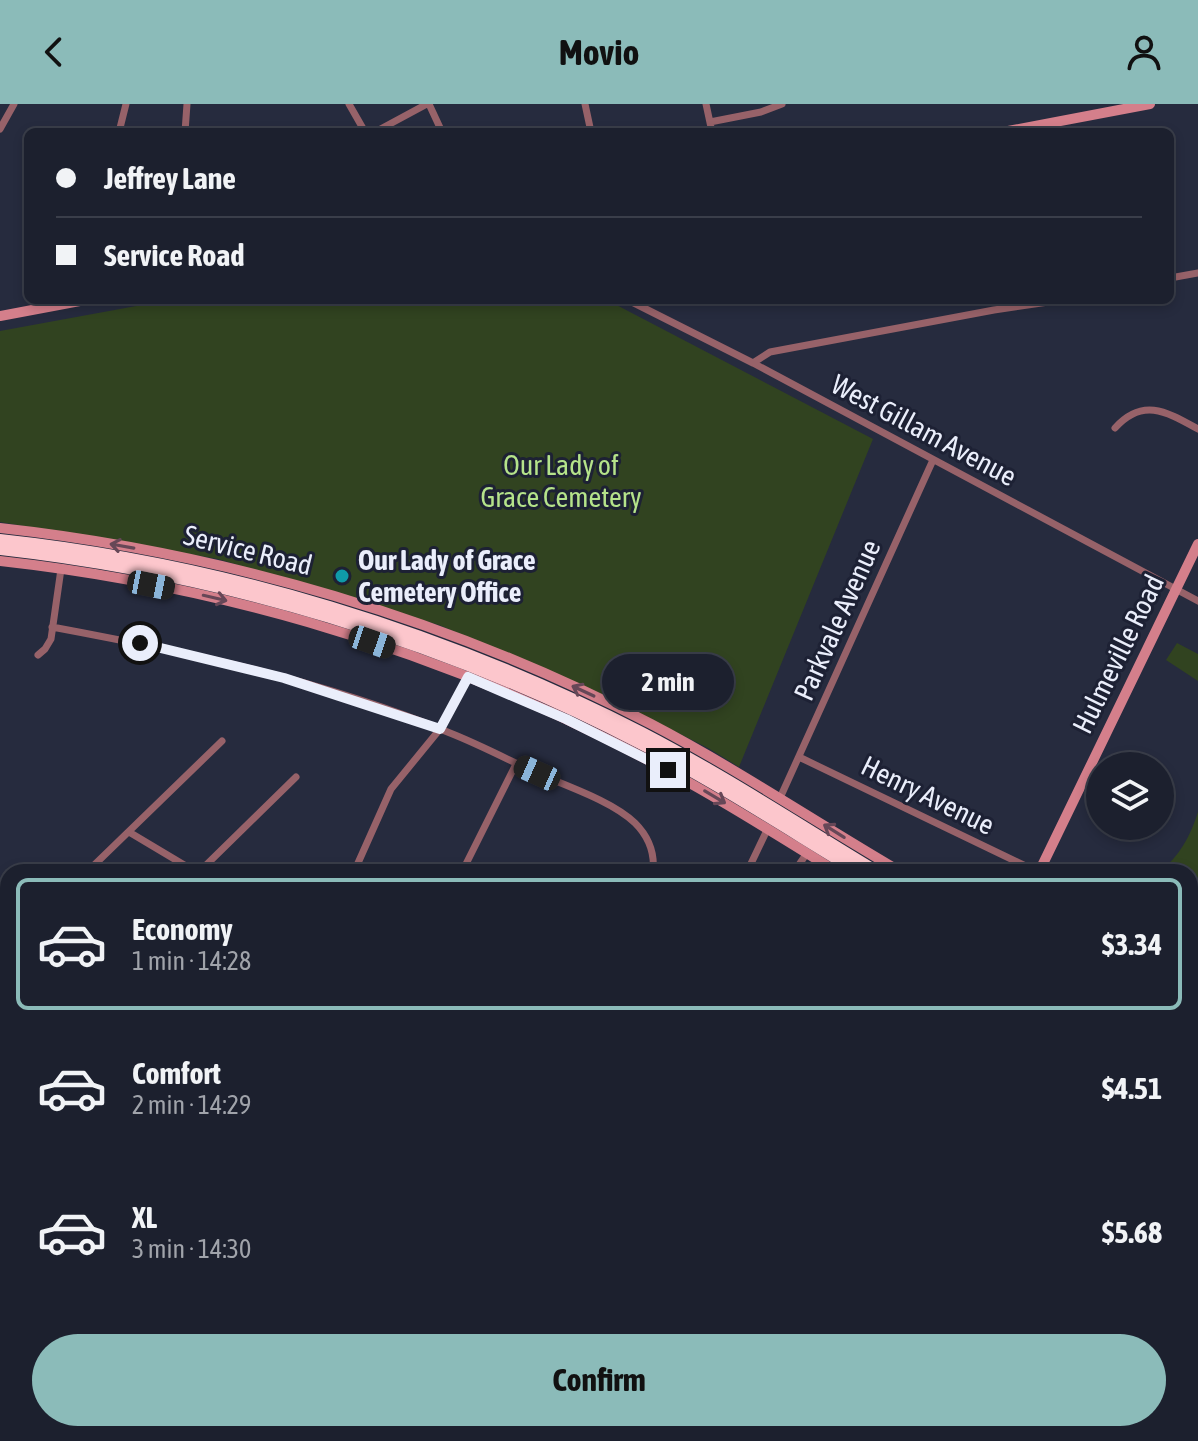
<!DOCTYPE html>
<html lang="en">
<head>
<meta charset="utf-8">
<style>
  body { margin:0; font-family:"Asap Condensed",sans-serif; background:#292d3a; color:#f1f3f6; height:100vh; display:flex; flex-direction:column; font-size:30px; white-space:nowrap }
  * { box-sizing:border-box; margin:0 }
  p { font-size:26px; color:#a0a3aa }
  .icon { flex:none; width:44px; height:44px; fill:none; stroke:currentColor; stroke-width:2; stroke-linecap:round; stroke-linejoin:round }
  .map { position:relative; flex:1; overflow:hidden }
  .sheet { position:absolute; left:0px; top:760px; width:1198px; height:578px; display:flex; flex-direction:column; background:#1c202e; border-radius:24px 24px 0 0; box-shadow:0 4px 12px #0003,0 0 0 2px #3a3e4a }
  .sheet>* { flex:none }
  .top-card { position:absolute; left:24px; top:24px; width:1150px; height:176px; border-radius:12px; box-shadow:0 4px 12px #0003,0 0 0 2px #3a3e4a; display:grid; align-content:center; height:176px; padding:0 32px; background:#1c202e }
  .fabs { position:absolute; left:1086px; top:648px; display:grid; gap:16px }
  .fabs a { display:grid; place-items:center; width:88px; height:88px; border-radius:50%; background:#1c202e; box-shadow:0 4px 12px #0003,0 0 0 2px #3a3e4a; font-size:40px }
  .end { position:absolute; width:36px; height:36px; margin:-18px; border:10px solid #eaeefb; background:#111; box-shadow:0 0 0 4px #111 }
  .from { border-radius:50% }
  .bubble { position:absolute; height:56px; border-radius:28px; background:#1c202e; box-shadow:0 4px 12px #0003,0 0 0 2px #3a3e4a; font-size:26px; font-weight:700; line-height:56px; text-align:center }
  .car { position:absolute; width:24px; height:48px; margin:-24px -12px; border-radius:10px; box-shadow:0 0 6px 2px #0007; background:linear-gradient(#222 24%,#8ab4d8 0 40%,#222 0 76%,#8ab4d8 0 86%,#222 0) }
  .top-card b { display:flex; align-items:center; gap:28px; height:76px; font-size:30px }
  .top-card b+b { border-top:2px solid #3a3e4a }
  .top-card i { width:20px; height:20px; background:#f1f3f6 }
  ul { padding:14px 0 0; list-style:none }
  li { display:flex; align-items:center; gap:24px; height:132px; margin:0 16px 12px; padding:0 16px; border:4px solid transparent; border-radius:12px }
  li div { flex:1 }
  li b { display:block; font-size:30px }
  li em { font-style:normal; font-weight:700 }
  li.selected { border-color:#8bbbb9 }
  li>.icon { width:72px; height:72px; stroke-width:1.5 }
  .primary-button { display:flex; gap:16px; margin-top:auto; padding:16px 32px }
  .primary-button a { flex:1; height:92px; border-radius:48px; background:#8bbbb9; color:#111; font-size:32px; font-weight:700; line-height:92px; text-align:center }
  header { display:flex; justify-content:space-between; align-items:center; height:104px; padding:0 32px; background:#8bbbb9; color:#111; font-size:36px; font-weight:700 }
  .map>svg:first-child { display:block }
  .green { fill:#314320 }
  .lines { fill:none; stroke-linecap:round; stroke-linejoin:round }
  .stream { stroke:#0b4967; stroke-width:2 }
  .street { stroke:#976269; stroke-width:7 }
  .secondary { stroke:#d47f8b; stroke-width:10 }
  .highway { stroke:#fcc6cc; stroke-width:12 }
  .rail-casing { stroke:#9094a4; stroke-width:5 }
  .rail { stroke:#1d2134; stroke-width:2; stroke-dasharray:6; stroke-linecap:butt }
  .oneway { stroke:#664757 }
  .route { stroke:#eaeefb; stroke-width:10 }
  .culture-dot { fill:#0f9aa8; stroke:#1d2134; stroke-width:3 }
  .labels { text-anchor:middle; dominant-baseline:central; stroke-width:6; stroke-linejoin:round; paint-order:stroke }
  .street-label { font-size:28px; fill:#eaeefb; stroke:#1d2134 }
  .park-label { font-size:28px; fill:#b5e38a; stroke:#1d2134 }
  .poi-label { font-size:28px; font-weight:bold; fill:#eaeefb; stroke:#1d2134; text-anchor:start }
</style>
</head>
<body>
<header><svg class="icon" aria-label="back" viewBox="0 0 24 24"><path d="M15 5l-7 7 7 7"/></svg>Movio<svg class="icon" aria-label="person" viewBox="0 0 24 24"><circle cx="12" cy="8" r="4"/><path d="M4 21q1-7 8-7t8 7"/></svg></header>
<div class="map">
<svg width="1198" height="1337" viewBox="0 0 1198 1337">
  <rect width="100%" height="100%" fill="#262b3e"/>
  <!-- green -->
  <path class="green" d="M169,196h438l266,139 -134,328 -31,-19 -122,-61 -147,-62 -221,-66 -218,-37v-191z
    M1177,539l21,11v27l-32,-21z
    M1198,708v629h-209l1,-7h200v-562h-30c20,-17 30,-35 38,-60z
    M603,1330h107l-4,7h-90z"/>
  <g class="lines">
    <!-- stream -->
    <path class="stream" d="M1190,986l8,-14
      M1079,1330l3,7"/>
    <!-- street -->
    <path class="street" d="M349,0l16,28
      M429,0l13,28
      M585,0l6,28
      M706,0l6,28
      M710,18l51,-10 21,-8
      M0,25l14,-25
      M119,28l7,-28
      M185,28l2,-28
      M375,28l52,-28
      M1170,174l28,-5
      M628,196l125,63 445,238
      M753,259l17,-11 224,-42 68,-10
      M1115,324c28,-31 52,-16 83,1
      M52,523c134,25 271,53 398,106 28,11 55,25 82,38 31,14 79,29 103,52 13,13 20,30 18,49
      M38,551l7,-6 6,-10 10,-70
      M799,653l239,115
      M780,694l153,-338
      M129,728l67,40
      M87,768l135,-131
      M199,768l97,-95
      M354,768l37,-83 49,-60 28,-52
      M462,768l54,-108
      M747,768l21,-44
      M794,768l13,-19
      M0,851l8,-8
      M0,958l8,-13
      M1190,1021l8,3
      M0,1036l8,5
      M0,1103l8,-11
      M487,1330l13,7
      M929,1337l5,-7
      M1030,1337l2,-3"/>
    <!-- secondary -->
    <path class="secondary" d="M1003,28l147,-28
      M0,212l85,-16
      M0,424c226,25 449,91 651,196 86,45 166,99 250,148
      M0,457c208,23 414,82 601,175 82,40 159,88 236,136
      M1039,768l159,-328
      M0,861l8,7
      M1190,903l8,3
      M1190,938l8,3
      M333,1330v7
      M779,1337l4,-7"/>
    <!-- highway -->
    <path class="highway" d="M0,436c224,24 442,91 642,193 81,42 157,92 235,139
      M0,445c222,25 442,91 640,194 76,39 146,85 219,129
      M1190,916l8,3
      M1190,926l8,3"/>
    <defs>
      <path id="rail" d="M0,1284l8,5
        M75,1330l11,7"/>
    </defs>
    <!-- rail casing -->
    <use href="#rail" class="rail-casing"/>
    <!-- rail -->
    <use href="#rail" class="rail"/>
  </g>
  <!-- one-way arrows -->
  <defs><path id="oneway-shaft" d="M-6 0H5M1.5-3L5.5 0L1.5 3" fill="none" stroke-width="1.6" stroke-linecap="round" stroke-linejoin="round" transform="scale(2)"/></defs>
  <g class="oneway">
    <use href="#oneway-shaft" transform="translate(122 442) rotate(-170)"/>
    <use href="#oneway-shaft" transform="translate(215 494) rotate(13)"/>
    <use href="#oneway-shaft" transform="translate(583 587) rotate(-155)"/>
    <use href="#oneway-shaft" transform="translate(715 693) rotate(31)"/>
    <use href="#oneway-shaft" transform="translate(834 727) rotate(-148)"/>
  </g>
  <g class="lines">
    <!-- route -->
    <path class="route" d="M140,539l144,35 156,51 28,-52 98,42 102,51"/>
  </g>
  <!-- markers -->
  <circle class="culture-dot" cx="342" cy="472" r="8"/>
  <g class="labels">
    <!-- street labels -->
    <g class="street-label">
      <text transform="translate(924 326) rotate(28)">West Gillam Avenue</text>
      <text transform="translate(248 446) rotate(14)">Service Road</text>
      <text transform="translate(837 516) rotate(-66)">Parkvale Avenue</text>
      <text transform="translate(1118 550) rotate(-64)">Hulmeville Road</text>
      <text transform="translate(928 691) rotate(26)">Henry Avenue</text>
    </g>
    <!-- park labels -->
    <g class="park-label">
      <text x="561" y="361">Our Lady of<tspan x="561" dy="32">Grace Cemetery</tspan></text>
    </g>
    <!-- poi labels -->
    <g class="poi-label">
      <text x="358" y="456">Our Lady of Grace<tspan x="358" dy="32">Cemetery Office</tspan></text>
    </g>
  </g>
</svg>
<div class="fabs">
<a><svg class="icon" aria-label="layers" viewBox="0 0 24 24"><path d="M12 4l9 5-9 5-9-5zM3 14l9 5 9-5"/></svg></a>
</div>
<i class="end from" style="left:140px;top:539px"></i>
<i class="end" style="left:668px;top:666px"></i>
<div class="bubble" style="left:602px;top:550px;width:132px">2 min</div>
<i class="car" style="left:151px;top:481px;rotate:101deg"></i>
<i class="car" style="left:372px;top:538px;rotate:109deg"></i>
<i class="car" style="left:537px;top:669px;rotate:294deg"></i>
<div class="top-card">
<b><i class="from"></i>Jeffrey Lane</b>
<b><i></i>Service Road</b>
</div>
<section class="sheet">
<ul>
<li class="selected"><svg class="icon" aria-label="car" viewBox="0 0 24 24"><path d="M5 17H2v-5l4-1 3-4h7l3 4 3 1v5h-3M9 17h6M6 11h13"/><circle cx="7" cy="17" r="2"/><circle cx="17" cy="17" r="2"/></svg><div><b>Economy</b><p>1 min · 14:28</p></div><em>$3.34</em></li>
<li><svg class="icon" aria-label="car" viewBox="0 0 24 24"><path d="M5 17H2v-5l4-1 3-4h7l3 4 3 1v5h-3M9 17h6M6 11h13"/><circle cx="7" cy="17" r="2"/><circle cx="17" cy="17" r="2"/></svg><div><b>Comfort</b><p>2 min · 14:29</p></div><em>$4.51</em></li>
<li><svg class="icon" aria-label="car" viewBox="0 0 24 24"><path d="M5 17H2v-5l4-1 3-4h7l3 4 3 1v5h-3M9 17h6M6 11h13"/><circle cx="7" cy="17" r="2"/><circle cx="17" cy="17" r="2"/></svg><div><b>XL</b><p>3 min · 14:30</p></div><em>$5.68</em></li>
</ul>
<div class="primary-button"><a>Confirm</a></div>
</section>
</div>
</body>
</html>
